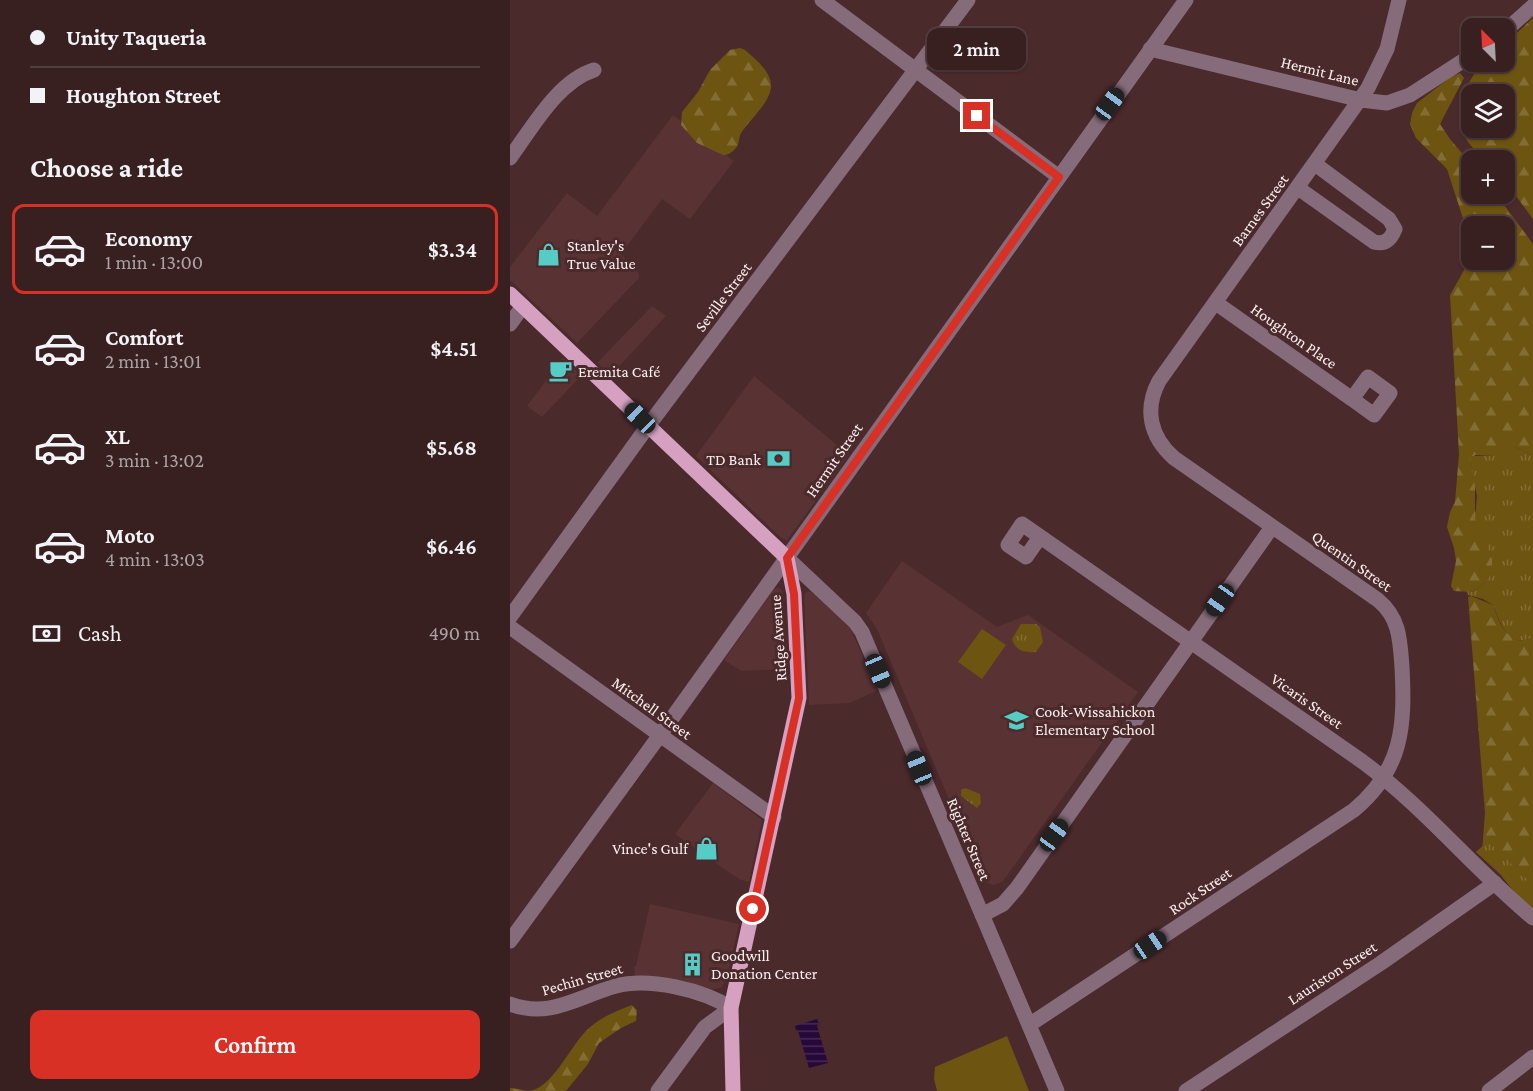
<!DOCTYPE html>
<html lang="en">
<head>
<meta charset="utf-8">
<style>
  body { margin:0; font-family:"Crimson Pro",serif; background:#432d2e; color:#f1f3f6; height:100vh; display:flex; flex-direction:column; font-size:22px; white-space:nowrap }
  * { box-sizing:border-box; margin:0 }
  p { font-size:20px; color:#aba3a5 }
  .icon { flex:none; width:33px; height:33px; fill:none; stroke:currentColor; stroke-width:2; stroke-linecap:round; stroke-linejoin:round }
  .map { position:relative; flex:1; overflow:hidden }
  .drawer { display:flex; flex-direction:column; background:#382021; width:510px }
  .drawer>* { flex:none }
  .hud { display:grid; align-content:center; height:132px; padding:0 30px; background:#382021 }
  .needle { width:39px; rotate:336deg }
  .tools { position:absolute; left:951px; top:18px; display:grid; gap:12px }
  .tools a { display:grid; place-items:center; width:54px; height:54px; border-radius:12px; background:#382021; box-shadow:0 2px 4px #0004,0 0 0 2px #523e3f; font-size:30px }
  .end { position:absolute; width:27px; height:27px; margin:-14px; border:8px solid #d93025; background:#fff; box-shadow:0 0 0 3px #fff }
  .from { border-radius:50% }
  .bubble { position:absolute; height:42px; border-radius:12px; background:#382021; box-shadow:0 2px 4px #0004,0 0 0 2px #523e3f; font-size:20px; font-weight:600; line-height:42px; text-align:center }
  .car { position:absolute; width:18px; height:36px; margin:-18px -9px; border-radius:8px; box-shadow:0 0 4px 2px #0007; background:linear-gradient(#222 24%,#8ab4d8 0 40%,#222 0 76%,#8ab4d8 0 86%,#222 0) }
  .hud b { display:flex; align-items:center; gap:21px; height:57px; font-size:22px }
  .hud b+b { border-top:2px solid #523e3f }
  .hud i { width:15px; height:15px; background:#f1f3f6 }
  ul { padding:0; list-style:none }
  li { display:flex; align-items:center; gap:18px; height:90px; margin:0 12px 9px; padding:0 18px; border:3px solid transparent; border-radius:12px }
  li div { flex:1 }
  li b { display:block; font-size:22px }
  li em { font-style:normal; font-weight:600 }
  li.active { border-color:#d93025 }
  li>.icon { width:54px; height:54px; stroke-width:1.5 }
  h2 { padding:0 30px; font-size:27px; line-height:72px }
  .pay { display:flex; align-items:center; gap:15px; height:66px; padding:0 30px; font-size:22px }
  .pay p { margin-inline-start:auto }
  .primary-button { display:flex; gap:12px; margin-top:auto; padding:12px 30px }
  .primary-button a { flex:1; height:69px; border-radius:12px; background:#d93025; color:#fff; font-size:24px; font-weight:600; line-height:69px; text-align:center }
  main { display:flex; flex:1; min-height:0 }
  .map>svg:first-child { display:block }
  .built { fill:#593234 }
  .green { fill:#6d5411 }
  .forest { fill:url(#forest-firs); fill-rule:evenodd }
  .park { fill:url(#park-tufts) }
  .water { fill:url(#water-rules) }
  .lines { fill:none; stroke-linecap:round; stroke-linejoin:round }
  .minor { stroke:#866c7b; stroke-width:15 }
  .major { stroke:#d6a0c0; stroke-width:15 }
  .route { stroke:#d93025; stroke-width:8 }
  .labels { text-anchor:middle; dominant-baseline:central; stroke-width:6; stroke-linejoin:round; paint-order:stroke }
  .street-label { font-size:16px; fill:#fff1f1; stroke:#4b2a2c }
  .poi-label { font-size:16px; fill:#fff1f1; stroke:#4b2a2c; text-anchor:start }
</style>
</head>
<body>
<main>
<section class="drawer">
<div class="hud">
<b><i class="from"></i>Unity Taqueria</b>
<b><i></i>Houghton Street</b>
</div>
<h2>Choose a ride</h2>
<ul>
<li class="active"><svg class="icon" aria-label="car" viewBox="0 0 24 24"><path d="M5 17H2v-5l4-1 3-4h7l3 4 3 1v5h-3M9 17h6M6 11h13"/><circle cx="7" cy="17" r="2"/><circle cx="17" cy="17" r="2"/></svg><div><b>Economy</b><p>1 min · 13:00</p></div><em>$3.34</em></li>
<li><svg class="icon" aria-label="car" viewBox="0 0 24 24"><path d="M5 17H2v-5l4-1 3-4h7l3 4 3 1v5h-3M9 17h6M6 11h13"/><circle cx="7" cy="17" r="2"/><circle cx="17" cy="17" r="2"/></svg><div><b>Comfort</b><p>2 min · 13:01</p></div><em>$4.51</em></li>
<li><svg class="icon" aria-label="car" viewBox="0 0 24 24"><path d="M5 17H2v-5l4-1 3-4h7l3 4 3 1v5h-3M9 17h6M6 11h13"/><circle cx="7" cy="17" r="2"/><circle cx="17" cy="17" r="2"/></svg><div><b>XL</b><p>3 min · 13:02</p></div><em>$5.68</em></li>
<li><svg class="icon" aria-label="car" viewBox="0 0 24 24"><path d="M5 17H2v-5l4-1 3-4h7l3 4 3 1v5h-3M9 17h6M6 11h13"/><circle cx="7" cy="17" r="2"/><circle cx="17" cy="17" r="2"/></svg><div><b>Moto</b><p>4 min · 13:03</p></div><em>$6.46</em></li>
</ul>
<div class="pay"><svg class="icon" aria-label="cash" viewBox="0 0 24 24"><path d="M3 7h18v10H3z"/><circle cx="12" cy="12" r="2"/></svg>Cash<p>490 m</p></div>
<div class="primary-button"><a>Confirm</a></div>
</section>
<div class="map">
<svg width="1023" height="1091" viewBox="0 0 1023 1091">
  <defs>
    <pattern id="forest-firs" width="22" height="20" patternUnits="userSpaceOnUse" patternTransform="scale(1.5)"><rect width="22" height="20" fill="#6d5411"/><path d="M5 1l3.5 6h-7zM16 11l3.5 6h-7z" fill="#836d34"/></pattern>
    <pattern id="park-tufts" width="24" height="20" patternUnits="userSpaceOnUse" patternTransform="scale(1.5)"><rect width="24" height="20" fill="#6d5411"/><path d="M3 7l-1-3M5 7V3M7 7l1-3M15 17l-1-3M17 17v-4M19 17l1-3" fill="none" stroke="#836d34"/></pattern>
    <pattern id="water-rules" width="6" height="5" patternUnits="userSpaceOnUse" patternTransform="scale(1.5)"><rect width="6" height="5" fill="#260839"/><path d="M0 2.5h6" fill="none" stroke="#472c56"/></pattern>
  </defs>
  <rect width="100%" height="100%" fill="#4b2a2c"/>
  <!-- built -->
  <path class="built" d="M163,115l61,46 -44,58 -28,-20 -41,55 18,20v4l-62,65 -67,-63v-13l57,-74 30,23z
    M142,306l14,10 -55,59 -14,-12z
    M53,358l18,18 -39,41 -15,-11z
    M244,376l95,79 -62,85 -6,-2 -85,-82z
    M392,561l95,66 31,-12 110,77 -132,185 -3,4 -9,4 -9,-3 -4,-7 -104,-246 -11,-16z
    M268,588l3,1 2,4 4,76 -46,2 -17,-11 50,-71z
    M301,591l39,37 28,62 -28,13 -41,2 -5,-109 2,-4z
    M203,783l49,37 -13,62 -8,-2 -14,-9 -52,-37z
    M140,904l89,20 -13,57 -5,7 -9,1 -52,-11 -25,-2 -1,-10h2z"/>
  <!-- green -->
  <path class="green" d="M472,629l24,16 -24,34 -24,-17z
    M497,1036l22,55h-92l-3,-12 1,-12z"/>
  <!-- forest -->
  <path class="forest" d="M1023,18v201l-28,-38 -1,-21h-19c-8,-8 -19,-18 -23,-29 -7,-23 6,-53 22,-69h20l1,-18zM962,94h32v34h-32z
    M230,48l5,2c10,9 26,21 26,36 0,16 -22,34 -30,47 -3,5 -1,12 -6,16 -4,4 -7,6 -12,6l-26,-12 -16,-18 1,-13 16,-20 12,-22 20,-20z
    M950,73l4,5 -24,46 10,15 21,25 1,30h24l37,50v211l-18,-8 -23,9 -17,-1 -5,7 5,20v28l17,48v15l-10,12 -10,7 -18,-1 -3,-5 5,-25 -2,-13 -7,-21 3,-15 5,-10 4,-48 -9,-159 21,-37 33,2v-34h-32l-1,17 -24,-74 -31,-31 -6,-14 2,-11 5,-10 35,-27z
    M961,596l22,9c8,20 6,23 25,36l15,-3v268l-51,-54 3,-39 -17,-216z
    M122,1005l5,5 -1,11 -15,7 -22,15 -11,21 -22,27h-56v-3c6,0 13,3 18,3 24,-1 43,-47 60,-62 13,-12 28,-18 44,-24z"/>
  <!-- park -->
  <path class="park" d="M997,446l8,1 18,8v183l-15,3c-18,-11 -17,-18 -25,-36l-10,-6 -15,-4 -1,-4 5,1 10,-7 10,-12v-15l-17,-39 2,-23 -7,-34 1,-6h21z
    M511,624h15l4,3 3,15 -7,10c-12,1 -20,-1 -24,-13z
    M455,788l15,6 1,9 -4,5 -16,-12v-6z
    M978,841l45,44v25l-18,-17 -15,-19 -24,-22z"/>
  <!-- water -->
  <path class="water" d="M307,1019l2,5 -2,2 11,37 -19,5 -11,-37 -2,-1 -1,-4z"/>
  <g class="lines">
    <!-- minor -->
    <path class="minor" d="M312,0l237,177
      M994,32l29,-26
      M640,49l211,51 26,3 23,-8 62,-40
      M0,158c22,-30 48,-77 84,-88
      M788,188l76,54c11,3 17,-3 21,-13l-6,-10 -74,-55
      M706,303l136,96
      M0,324l13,-18
      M858,377l22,16 -16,22 -22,-16z
      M530,537l-14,20 -18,-12 14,-21 341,238c62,46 111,107 170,156
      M277,558l68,64 7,10 195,459
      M0,617l138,-191 320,-426
      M0,627l264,190
      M472,915l21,-11 14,-16 255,-361
      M0,941l150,-206 526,-735
      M0,1004c40,15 69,-8 106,-18 33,-9 87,4 115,22l-26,19 -47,64
      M519,1025l325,-215c49,-41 51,-84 48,-143 -2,-26 -2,-49 -24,-67l-204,-142c-24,-21 -30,-49 -15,-77l209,-293 19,-39 12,-49
      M676,1091l195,-128 114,-80
      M979,1091l44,-34"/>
    <!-- major -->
    <path class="major" d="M0,294l277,264 7,36 5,104 -68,310 2,83"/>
  </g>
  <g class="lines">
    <!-- route -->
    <path class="route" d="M243,909l46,-211 -5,-104 -7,-36 272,-381 -82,-61"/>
  </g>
  <!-- icons -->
  <defs>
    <symbol id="shop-bare" viewBox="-9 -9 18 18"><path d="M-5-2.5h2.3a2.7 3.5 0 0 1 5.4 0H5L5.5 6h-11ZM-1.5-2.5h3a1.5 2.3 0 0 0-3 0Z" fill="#55cdc6" stroke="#4b2a2c" stroke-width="2.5" paint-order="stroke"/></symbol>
    <symbol id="cafe-bare" viewBox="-9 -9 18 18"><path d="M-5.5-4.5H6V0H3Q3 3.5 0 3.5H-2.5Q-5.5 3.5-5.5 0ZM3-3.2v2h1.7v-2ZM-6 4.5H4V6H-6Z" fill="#55cdc6" stroke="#4b2a2c" stroke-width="2.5" paint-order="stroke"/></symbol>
    <symbol id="bank-bare" viewBox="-9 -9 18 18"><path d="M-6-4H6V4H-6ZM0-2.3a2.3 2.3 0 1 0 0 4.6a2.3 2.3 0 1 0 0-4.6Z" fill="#55cdc6" stroke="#4b2a2c" stroke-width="2.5" paint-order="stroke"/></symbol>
    <symbol id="school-bare" viewBox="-9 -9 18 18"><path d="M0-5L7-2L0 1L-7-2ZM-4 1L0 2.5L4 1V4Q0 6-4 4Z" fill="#55cdc6" stroke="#4b2a2c" stroke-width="2.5" paint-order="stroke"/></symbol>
    <symbol id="building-bare" viewBox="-9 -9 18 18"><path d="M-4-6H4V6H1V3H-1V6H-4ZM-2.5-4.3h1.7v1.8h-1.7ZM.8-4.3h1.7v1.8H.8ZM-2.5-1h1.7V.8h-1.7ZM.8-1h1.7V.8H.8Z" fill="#55cdc6" stroke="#4b2a2c" stroke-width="2.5" paint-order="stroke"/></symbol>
  </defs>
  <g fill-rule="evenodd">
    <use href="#shop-bare" x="22" y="238" width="33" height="33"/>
    <use href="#cafe-bare" x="34" y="354" width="33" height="33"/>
    <use href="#bank-bare" x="252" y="442" width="33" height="33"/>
    <use href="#school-bare" x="490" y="704" width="33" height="33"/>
    <use href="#shop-bare" x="180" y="832" width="33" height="33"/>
    <use href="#building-bare" x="166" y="948" width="33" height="33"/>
  </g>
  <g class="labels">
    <!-- street labels -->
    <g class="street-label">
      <text transform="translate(810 71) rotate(14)">Hermit Lane</text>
      <text transform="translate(750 210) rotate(-54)">Barnes Street</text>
      <text transform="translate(213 297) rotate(-53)">Seville Street</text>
      <text transform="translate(784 336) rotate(35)">Houghton Place</text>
      <text transform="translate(324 460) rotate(-55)">Hermit Street</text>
      <text transform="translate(842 561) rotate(35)">Quentin Street</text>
      <text transform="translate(268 638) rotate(-94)">Ridge Avenue</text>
      <text transform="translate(797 701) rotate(35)">Vicaris Street</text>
      <text transform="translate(142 708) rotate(36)">Mitchell Street</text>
      <text transform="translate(459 839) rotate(67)">Righter Street</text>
      <text transform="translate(690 891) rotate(-34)">Rock Street</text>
      <text transform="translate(822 973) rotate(-33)">Lauriston Street</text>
      <text transform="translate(72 979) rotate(-16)">Pechin Street</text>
    </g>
    <!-- poi labels -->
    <g class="poi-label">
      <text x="57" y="245">Stanley's<tspan x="57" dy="18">True Value</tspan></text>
      <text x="68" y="371">Eremita Café</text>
      <text x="251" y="459" text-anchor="end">TD Bank</text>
      <text x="525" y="711">Cook-Wissahickon<tspan x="525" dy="18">Elementary School</tspan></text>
      <text x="178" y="848" text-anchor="end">Vince's Gulf</text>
      <text x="201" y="955">Goodwill<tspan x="201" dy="18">Donation Center</tspan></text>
    </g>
  </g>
</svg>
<div class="tools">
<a><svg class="needle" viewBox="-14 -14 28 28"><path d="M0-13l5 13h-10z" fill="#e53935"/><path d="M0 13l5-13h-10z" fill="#aba3a5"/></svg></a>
<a><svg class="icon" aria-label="layers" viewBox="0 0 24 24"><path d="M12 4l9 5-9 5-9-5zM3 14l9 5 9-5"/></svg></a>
<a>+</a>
<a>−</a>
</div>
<i class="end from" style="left:243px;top:909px"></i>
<i class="end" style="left:467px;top:116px"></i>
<div class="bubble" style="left:417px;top:28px;width:99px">2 min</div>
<i class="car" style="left:600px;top:104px;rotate:36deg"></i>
<i class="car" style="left:130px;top:418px;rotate:314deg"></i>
<i class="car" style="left:710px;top:600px;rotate:215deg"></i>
<i class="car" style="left:368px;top:671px;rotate:157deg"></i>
<i class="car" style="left:409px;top:768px;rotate:338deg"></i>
<i class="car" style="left:544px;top:835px;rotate:36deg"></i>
<i class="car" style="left:640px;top:945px;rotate:56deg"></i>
</div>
</main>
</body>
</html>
